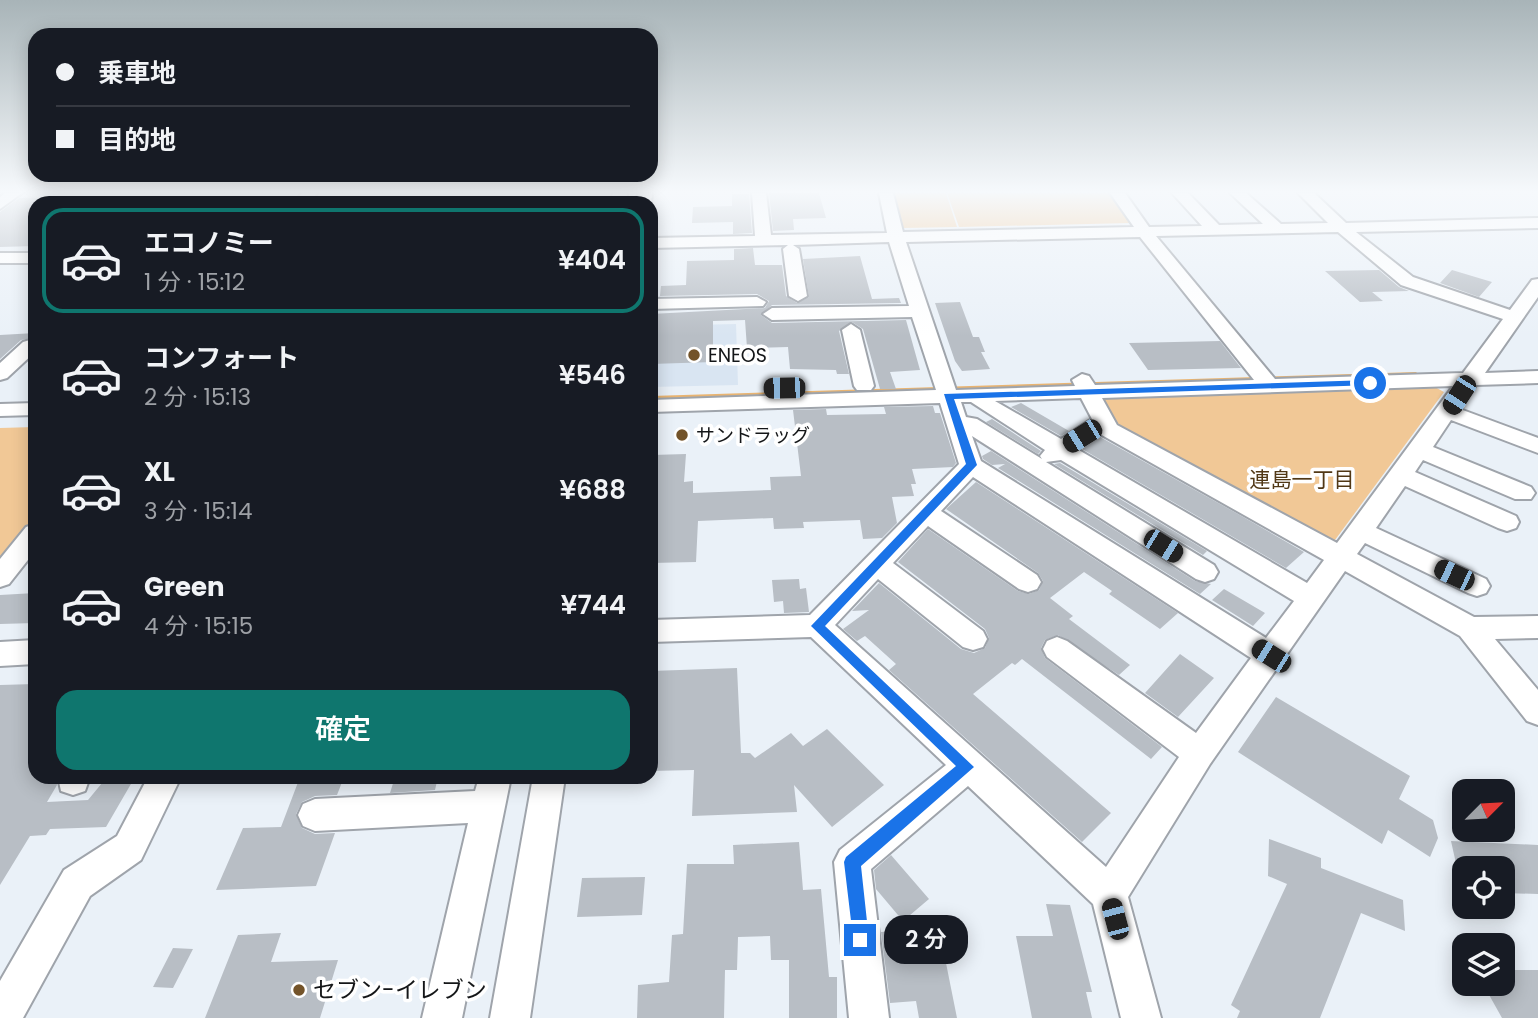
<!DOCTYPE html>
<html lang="ja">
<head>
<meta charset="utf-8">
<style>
  body { margin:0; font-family:Poppins,"Noto Sans JP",sans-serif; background:#20242c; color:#f1f3f6; height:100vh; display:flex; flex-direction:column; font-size:26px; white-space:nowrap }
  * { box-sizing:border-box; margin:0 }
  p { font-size:23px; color:#9ea1a6 }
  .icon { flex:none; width:38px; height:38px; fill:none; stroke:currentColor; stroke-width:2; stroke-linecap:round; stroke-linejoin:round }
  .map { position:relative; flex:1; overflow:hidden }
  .drawer { position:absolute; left:28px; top:196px; width:630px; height:588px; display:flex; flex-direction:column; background:#171b24; border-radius:21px; box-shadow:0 4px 18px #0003 }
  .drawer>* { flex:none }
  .guide { position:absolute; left:28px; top:28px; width:630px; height:154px; border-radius:21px; box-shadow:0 4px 18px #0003; display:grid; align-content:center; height:154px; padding:0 28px; background:#171b24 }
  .needle { width:46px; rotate:66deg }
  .controls { position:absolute; left:1452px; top:779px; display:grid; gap:14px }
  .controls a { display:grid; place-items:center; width:63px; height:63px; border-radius:14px; background:#171b24; box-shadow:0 4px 18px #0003; font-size:35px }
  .end { position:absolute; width:32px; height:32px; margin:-16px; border:9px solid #1a73e8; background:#fff; box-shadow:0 0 0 4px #fff }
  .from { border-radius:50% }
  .bubble { position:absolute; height:49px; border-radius:21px; background:#171b24; box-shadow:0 4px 18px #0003; font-size:23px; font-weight:600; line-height:49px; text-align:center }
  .car { position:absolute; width:21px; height:42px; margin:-21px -10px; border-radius:9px; box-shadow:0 0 5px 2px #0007; background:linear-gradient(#222 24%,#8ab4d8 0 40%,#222 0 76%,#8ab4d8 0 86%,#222 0) }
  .guide b { display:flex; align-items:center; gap:24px; height:66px; font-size:26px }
  .guide b+b { border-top:2px solid #363941 }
  .guide i { width:18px; height:18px; background:#f1f3f6 }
  ul { padding:12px 0 0; list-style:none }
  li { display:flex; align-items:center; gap:21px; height:105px; margin:0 14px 10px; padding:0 14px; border:4px solid transparent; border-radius:21px }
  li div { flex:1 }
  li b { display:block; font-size:26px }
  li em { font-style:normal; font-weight:600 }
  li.on { border-color:#0f766e }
  li>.icon { width:63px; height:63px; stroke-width:1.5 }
  .cta { display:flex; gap:14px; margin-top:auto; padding:14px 28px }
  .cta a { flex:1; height:80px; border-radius:21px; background:#0f766e; color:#fff; font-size:28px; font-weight:600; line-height:80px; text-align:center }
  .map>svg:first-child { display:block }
  .built { fill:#d9e5f2 }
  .green { fill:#f1c896 }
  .water { fill:#e9b471 }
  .building { fill:#b8bec5 }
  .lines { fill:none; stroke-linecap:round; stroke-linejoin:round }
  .minor-casing { stroke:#9fa4ab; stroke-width:4 }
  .minor { fill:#fff; fill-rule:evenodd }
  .route { fill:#1a73e8 }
  .poi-dot { fill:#735329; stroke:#fff; stroke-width:2.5 }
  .labels { text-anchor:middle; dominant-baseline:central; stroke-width:7; stroke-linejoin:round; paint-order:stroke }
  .poi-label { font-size:19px; fill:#141618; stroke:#fff; text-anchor:start }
  .neighbourhood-label { font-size:21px; fill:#513816; stroke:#fff }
  .near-poi-label { font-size:23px; fill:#141618; stroke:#fff; text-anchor:start }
</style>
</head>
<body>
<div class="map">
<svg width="1538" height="1018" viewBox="0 0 1538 1018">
  <rect width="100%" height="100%" fill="#eaf1f8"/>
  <!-- built -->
  <path class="built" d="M736,324l2,61 -87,2v-61z"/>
  <!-- green -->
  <path class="green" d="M893,193h53l11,34 -55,1z
    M947,193h164l19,30 -171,4z
    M1433,386l11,6 -109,148h-13l-203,-111 -17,-31 4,-3z
    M35,427v91l-35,43v-133z"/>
  <!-- water -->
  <path class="water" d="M1416,372l5,5 -770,24v-5z"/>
  <!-- building -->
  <path class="building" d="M769,193h50l7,25 -33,1 1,11 -21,1z
    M732,194h17l3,39 -19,1v-12l-41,1 1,-16 39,-1z
    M73,197l-7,6h-31v43l-35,1v-35l19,-14z
    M753,248l2,17h27l4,31 11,7 12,-6 -6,-38 57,-3 12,43 27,-1 2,5 -129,2 -11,10 11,8 134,-3 14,50 -30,2 6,17h-16l-17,-60 -11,-7 -13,9 10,43h-12l-1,-4 -46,-1 -2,-22 -41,1 -2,-28 -32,1v41l-62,2v-50l114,-6 4,-7 -12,-7 -97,2 1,-10 25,-1 1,-24 47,-1v-11z
    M1379,270l20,17 10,4 -37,1 11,9 -23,1 -35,-31z
    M1452,270l40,12 -13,15 -39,-14z
    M960,302l13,35h6l6,15h-4l9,17 -28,2 -7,-10 -20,-58z
    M35,333l-2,5 -12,2 -21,19v-24z
    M1220,341l21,27 -93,2 -19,-27z
    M1021,403l48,28 -8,5 -50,-29z
    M933,406l2,7h5l16,50 -3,4 -41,2 4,15h-5l3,12 -22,1 5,26 -15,15 -19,1 -3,-19 -57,2 1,6 -30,1 -1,-11 -75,3 -2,41 -45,1 1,-108 34,-1 -2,28 9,-1v12l78,-3 -1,-13 31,-1 -8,-66 33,-1 1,6 59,-1 -2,-7z
    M992,419l49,32 -3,3 -52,-32z
    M1100,437l138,77 66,38 -18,16 -204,-119z
    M991,451l204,130 16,3 -11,10 -202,-126 7,-4 -13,1 -9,-6 -1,-3z
    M1060,463l147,88 -4,4 -149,-91z
    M976,482l202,131 -18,16 -51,-35 3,-3 -28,-19 -34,26 23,18 -4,3 61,46 -11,10 -61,-40 -13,5 -4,8 4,10 117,89 -11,12 -129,-100 -7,6 -3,-2 -39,31 138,119 -29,29 -193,-172 7,-6 -31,-28 -8,5 -14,-12 26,-19 -17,1 27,-28 82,66 13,4 11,-5 4,-10 -4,-9 -87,-67 30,-33 90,62 11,3 10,-4 4,-9 -5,-8 -92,-64z
    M799,579l1,10 6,-1 3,24 -25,1 -1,-12 -9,1 -2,-22z
    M1224,589l41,24 -12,13 -41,-26z
    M35,593v30l-35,1v-29z
    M1180,654l34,24 -36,39 -33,-24z
    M737,668l4,85h9l5,5 36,-25 12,13 24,-17 57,56 -52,42 -38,-42 3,27 -105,4 2,-46 -43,1v-100z
    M35,684v93h21l1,8 -10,17 41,-2 19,-23h28l-29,50 -56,2 -4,6 -16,1 -30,49v-200z
    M1276,697l134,79 -11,23 34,21 5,18 -8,19 -42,-27 -6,14 -144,-92z
    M300,777h44l-7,18 -22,1 -13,6 -6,12 6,14 13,6 20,-1 -19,53 -100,4 27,-62 38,-1z
    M395,777h43l-3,13 -45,3z
    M1269,839l52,19v10l82,32 2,31 -44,-18 -41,105h-83l3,-7 -9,-6 56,-121 -19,-8z
    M1451,841l87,4v49l-35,-1v-25h-46z
    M799,842l4,48 18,-1 8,88h8v41h-48v-58h-18l-1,-24 -32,1 -1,33h-12l-1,48h-87l1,-33 31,-3 3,-47 11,-1 4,-70h47l-1,-19z
    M891,855l38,44 -26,22 -27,-32 -2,-19z
    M645,877l-3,38 -65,2 5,-39z
    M1046,904l24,1 22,87h-6l6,26h-60l-16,-82h37z
    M939,928l18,90h-38l-3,-17 -26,2 -9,-71z
    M281,933l-10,29 67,-2 -18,58h-115l33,-83z
    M173,948l20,1 -20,39 -20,-1z
    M1503,970h35v48h-36l-19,-34h20z"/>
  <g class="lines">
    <defs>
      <path id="minor" d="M5,193h17l-22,16v-12z
        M302,193h15l-7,10h-16z
        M613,193h14l-1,10h-16z
        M638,193h14l-1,11 -15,-1z
        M752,193h14l5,42 116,-2 -8,-40h14l10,39 231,-5 -24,-34h15l24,34 53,-1 -30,-33h16l31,32 44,-1 -33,-31h16l35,31 47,-1 -30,-30h16l32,30 192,-5v10l-182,4 57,45 97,33 22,-30 6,-1v18l-53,76 53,-2v12l-62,2 -16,24 78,29v15l-87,-33 -18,27 98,40 4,6 -4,6h-16l-92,-39 -8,12 101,44 3,6 -3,6 -9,3 -9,-3 -93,-42 -29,42 110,51 4,7 -4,7 -9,3 -9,-3 -103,-50 -8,11 117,63 64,-1v22l-43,1 43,51v35l-11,-4 -67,-85 -115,-65 -135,193 -82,133 33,121h-40l-28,-114 -125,-118 -97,83 18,149h-40l-15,-156 6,-12 106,-85 -135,-128 -160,5v-22l159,-5 149,-151 -19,-61 -289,9v-12l285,-10 -24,-73 -140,3 -9,-6 9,-6 137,-2 -20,-64 -96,3 6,4 8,47 -9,5 -9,-5 -6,-47 5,-4 -137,3v-10l104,-2zM1338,232l63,53 102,34 -40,54 -188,6 -119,-143zM1140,237l114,143 -159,5 -6,-9 -7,-2 -10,6 3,6 -119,4 -50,-148zM1453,386l-116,157 -220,-118 -15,-27zM1081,398l11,21 -31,20 -66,-38zM961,402h10l74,48 -5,6 2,3 -65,-40 -11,-2zM1100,434l224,126 -17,23 -230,-134zM972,436l224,143 9,3 9,-3 4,-7 -4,-7 -168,-103 15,-2 233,141 -28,37 -285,-177zM973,477l278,181 -55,75 -129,-92 -10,-4 -10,4 -4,8 4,8 132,100 -73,110 -271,-242 43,-46 85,68 10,3 10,-3 4,-8 -4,-8 -90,-68 35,-37 91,63 9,3 9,-3 4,-7 -4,-7 -96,-64z
        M0,253h35v10h-35z
        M757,297l9,5 -3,4 -112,3v-10z
        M851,324l9,6 14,56 -3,4h-14l-3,-4 -12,-56z
        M30,340l5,1v11l-28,26 -7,2v-17l23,-21z
        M35,403v12l-35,1v-12z
        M35,524v27l-26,33 -9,3v-28l26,-32z
        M35,640v24l-35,2v-24z
        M58,777h32l-5,14 -12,4 -12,-4z
        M148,777h33l-40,83 -51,36 -67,122h-23v-37l64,-111 53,-34z
        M479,777h32l-49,241h-40l46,-195 -153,8 -12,-5 -5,-11 5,-11 12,-5 160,-8z
        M533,777h32l-35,241h-40z"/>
    </defs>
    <!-- minor casing -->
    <use href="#minor" class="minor-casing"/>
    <!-- minor -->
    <use href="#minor" class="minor"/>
  </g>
  <!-- sky -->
  <linearGradient id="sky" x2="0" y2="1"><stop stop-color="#a8b4b8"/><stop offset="0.57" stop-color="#f6f9fc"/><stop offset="1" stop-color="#f6f9fc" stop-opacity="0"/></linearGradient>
  <rect width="1538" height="336" fill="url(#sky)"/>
  <!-- route -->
  <path class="route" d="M1370,380l3,5 -419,14 23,66 -152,161 149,141 -113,99 8,74 -2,6 -7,3 -6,-3 -10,-84 2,-5 110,-91 -145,-140 155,-162 -22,-70z"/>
  <!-- markers -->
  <g class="poi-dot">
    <circle cx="694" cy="355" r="7"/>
    <circle cx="682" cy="435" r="7"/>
    <circle cx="299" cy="990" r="7"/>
  </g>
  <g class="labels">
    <!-- poi labels -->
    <g class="poi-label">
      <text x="708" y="355">ENEOS</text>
      <text x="696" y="435">サンドラッグ</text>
    </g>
    <!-- neighbourhood labels -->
    <g class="neighbourhood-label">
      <text x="1302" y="479">連島一丁目</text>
    </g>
    <!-- near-poi labels -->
    <g class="near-poi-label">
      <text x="313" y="990">セブン-イレブン</text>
    </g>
  </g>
</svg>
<div class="controls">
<a><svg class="needle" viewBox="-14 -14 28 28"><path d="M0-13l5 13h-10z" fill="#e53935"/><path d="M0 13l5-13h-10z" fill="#9ea1a6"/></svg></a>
<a><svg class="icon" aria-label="locate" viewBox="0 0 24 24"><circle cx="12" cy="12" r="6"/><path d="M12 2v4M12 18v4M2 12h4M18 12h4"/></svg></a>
<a><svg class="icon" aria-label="layers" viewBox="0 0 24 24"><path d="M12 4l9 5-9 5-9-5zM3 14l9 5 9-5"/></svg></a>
</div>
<i class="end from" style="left:1370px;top:383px"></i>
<i class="end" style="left:860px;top:940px"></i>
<div class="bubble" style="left:884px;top:915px;width:84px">2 分</div>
<i class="car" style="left:784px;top:388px;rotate:269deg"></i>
<i class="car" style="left:1459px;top:395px;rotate:213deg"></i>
<i class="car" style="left:1082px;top:436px;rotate:238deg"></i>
<i class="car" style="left:1163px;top:546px;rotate:122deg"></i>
<i class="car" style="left:1454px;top:575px;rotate:295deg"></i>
<i class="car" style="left:1271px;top:656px;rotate:302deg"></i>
<i class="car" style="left:1115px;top:919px;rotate:345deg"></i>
<div class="guide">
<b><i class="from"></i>乗車地</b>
<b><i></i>目的地</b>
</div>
<section class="drawer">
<ul>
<li class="on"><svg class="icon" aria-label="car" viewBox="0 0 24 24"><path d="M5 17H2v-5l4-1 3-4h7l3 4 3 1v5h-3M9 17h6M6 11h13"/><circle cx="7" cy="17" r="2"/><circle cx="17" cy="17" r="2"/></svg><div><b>エコノミー</b><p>1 分 · 15:12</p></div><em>¥404</em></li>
<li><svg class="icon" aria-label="car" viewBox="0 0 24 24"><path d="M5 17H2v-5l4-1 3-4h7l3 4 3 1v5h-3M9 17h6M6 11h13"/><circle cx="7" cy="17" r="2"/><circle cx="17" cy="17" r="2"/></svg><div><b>コンフォート</b><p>2 分 · 15:13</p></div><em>¥546</em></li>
<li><svg class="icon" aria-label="car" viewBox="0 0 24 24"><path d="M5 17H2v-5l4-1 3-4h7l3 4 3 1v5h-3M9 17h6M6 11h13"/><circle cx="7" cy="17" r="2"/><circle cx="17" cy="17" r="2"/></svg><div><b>XL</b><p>3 分 · 15:14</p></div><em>¥688</em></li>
<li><svg class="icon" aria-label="car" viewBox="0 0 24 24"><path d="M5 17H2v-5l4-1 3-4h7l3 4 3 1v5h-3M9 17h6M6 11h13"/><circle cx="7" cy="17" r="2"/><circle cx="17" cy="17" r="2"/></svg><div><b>Green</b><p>4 分 · 15:15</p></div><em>¥744</em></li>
</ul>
<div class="cta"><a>確定</a></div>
</section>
</div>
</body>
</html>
